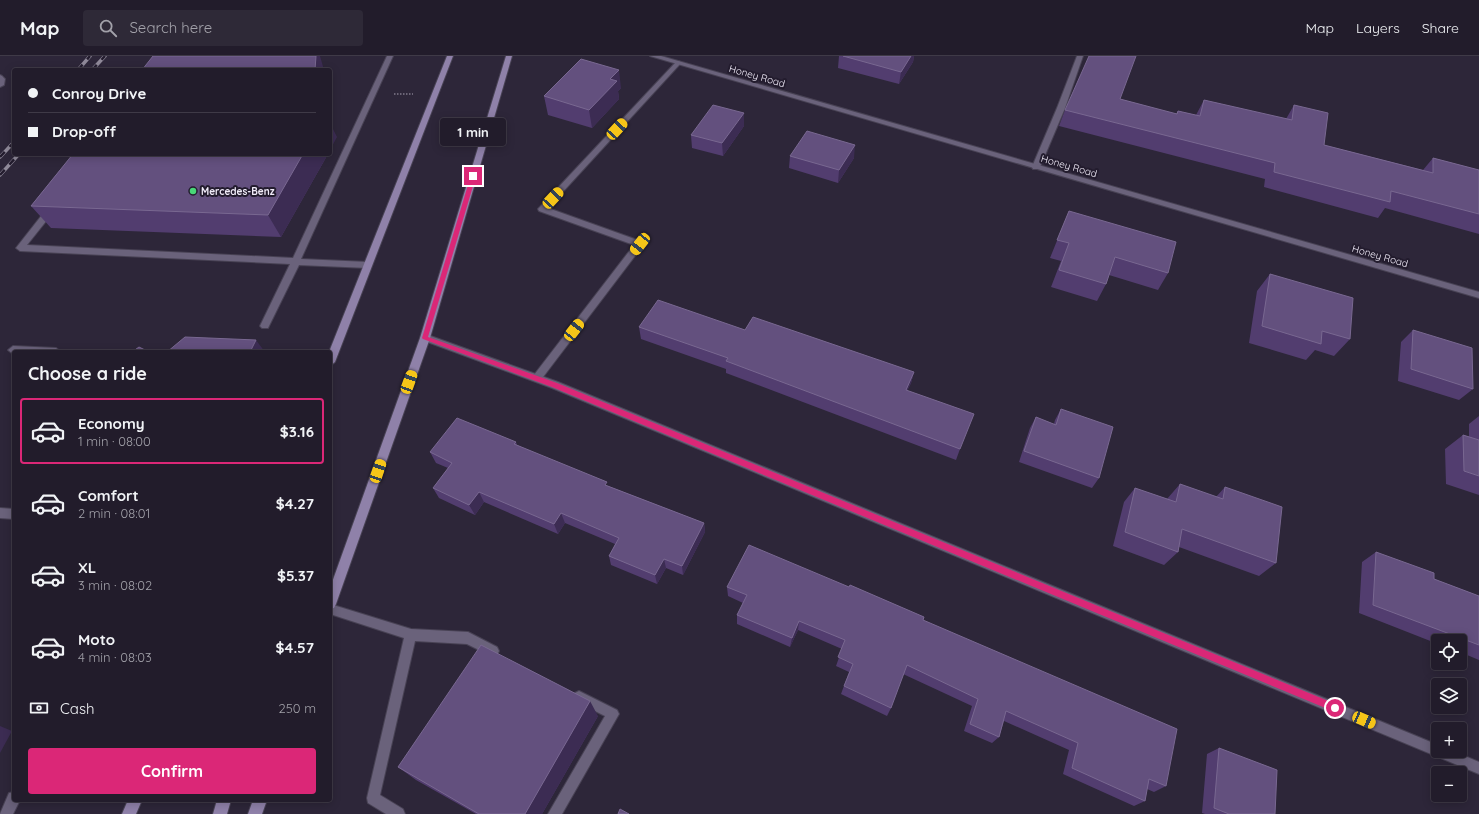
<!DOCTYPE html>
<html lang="en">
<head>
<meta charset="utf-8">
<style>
  body { margin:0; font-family:Quicksand,sans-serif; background:#2e2937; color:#f1f3f6; height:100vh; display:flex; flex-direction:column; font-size:15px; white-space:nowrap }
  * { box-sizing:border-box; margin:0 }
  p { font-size:13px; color:#a2a1a9 }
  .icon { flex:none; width:22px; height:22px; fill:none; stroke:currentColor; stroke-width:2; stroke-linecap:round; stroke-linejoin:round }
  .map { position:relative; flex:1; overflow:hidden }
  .side { position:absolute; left:12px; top:294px; width:320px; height:452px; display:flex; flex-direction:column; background:#221c2b; border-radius:4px; box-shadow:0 2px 10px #0003,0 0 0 1px #3f3a47 }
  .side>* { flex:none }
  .banner { position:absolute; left:12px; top:12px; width:320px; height:88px; border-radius:4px; box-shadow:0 2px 10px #0003,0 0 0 1px #3f3a47; display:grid; align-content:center; height:88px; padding:0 16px; background:#221c2b }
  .controls { position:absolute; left:1431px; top:578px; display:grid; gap:8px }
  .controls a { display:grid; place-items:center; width:36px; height:36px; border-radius:4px; background:#221c2b; box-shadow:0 2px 10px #0003,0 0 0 1px #3f3a47; font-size:20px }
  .end { position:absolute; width:18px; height:18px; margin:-9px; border:5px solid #db2777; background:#fff; box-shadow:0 0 0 2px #fff }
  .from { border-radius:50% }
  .bubble { position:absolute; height:28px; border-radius:4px; background:#221c2b; box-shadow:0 2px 10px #0003,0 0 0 1px #3f3a47; font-size:13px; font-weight:800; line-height:28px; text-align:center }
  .car { position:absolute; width:12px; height:24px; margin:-12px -6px; border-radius:5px; box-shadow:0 0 3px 1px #0007; background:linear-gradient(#f5c518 24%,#345 0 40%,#f5c518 0 76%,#345 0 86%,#f5c518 0) }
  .banner b { display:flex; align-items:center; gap:14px; height:38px; font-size:15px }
  .banner b+b { border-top:1px solid #3f3a47 }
  .banner i { width:10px; height:10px; background:#f1f3f6 }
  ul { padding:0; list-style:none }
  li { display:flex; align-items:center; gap:12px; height:66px; margin:0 8px 6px; padding:0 8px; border:2px solid transparent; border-radius:4px }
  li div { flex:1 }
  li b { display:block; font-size:15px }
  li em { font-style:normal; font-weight:800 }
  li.selected { border-color:#db2777 }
  li>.icon { width:36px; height:36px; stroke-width:1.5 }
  h2 { padding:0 16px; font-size:18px; line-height:48px }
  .pay { display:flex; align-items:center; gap:10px; height:44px; padding:0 16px; font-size:15px }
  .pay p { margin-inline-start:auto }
  .primary-button { display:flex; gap:8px; margin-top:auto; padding:8px 16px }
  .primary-button a { flex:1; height:46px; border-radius:4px; background:#db2777; color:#fff; font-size:16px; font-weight:800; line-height:46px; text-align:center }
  header { display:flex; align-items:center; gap:24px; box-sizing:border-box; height:56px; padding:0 20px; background:#221c2b; border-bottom:1px solid #3f3a47 }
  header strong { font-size:19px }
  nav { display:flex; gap:22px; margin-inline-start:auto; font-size:14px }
  .search { width:280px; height:36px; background:#2e2937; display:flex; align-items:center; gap:10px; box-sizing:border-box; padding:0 14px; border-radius:4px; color:#a2a1a9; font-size:15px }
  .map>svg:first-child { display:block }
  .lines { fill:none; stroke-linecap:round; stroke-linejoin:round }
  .lane-casing { stroke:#484254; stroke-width:2 }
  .street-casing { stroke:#484254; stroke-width:2 }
  .secondary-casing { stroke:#484254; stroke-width:2 }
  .path { stroke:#6b6476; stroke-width:2; stroke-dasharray:1.5 1.5; stroke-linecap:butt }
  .lane { fill:#6a627b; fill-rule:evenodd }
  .street { fill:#6a627b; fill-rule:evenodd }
  .secondary { fill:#8f81a9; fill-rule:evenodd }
  .rail-casing { stroke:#8f8999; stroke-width:3.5 }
  .rail { stroke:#231c2e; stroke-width:2.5; stroke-dasharray:7; stroke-linecap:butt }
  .wall { fill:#523d6f }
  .shaded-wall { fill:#3c2c53 }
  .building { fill:#63507e; stroke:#796891 }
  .route { fill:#db2777 }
  .poi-dot { fill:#49d778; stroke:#231c2e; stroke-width:1.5 }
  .labels { text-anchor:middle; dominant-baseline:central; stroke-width:4; stroke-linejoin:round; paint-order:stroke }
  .far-street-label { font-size:10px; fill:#f1ecf9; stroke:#231c2e }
  .far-poi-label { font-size:10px; font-weight:bold; fill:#f1ecf9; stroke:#231c2e; text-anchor:start }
</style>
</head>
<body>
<header>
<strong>Map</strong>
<div class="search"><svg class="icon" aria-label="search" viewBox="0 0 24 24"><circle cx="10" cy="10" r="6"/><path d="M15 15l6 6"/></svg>Search here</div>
<nav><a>Map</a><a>Layers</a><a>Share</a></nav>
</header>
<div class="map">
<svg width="1479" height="758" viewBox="0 0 1479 758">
  <rect width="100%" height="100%" fill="#2d2639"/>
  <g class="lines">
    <defs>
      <path id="lane" d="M387,0h6l-92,203 67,3 4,3 -4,3 -69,-3 -31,63h-6l-2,-2 30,-62 -270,-13 -4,-3 33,-42h6v4l-28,35 266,13z
        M1077,0h6l-18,52 -25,59 -1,2h-6l-1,-2 25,-59z
        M678,5l2,1v2l-132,144 95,34 1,2 -104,137h-6l-2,-3 2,-3 100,-130 -95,-34 -1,-2 138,-147z
        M0,19l2,1 3,3 -1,6 -4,2z
        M13,290l43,2 5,4h-47l-1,2 -5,-4z
        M0,452l14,1v10l-14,-1z
        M330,548l81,25 57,3 29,15 2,4 -2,4 -4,2 -26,-13 -52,-3 -35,154 23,14 2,5h-19l-18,-11 -1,-5 37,-160 -74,-24z
        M579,635l38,19 2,4 -57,100h-14l57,-98 -30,-15 -2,-4 2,-4z
        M14,736v8h6l-7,14h-13l9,-21z"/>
      <path id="street" d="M650,0h11l818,236v6z
        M425,278l133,48 880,363v6h15l26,11v12l-927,-386 -130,-48 -2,-2 2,-2z"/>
      <path id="secondary" d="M447,0h6l-118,306 -5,4 -1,-14z
        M506,0h6l-82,282 -94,266 -2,4 -4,1v-21l90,-250z
        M128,744h14l-6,14h-14z
        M217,744h14l-4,14h-14z
        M253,744h14l-5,14h-14z"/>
    </defs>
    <!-- lane casing -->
    <use href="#lane" class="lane-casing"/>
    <!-- street casing -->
    <use href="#street" class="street-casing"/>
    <!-- secondary casing -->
    <use href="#secondary" class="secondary-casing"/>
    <!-- path -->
    <path class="path" d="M394,38h19"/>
    <!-- lane -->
    <use href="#lane" class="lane"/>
    <!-- street -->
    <use href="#street" class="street"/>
    <!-- secondary -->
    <use href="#secondary" class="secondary"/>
    <defs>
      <path id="rail" d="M78,14l12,-14
        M92,14l13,-14
        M0,101l14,-15
        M0,119l19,-21"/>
    </defs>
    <!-- rail casing -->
    <use href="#rail" class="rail-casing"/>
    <!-- rail -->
    <use href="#rail" class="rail"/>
  </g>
  <!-- wall -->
  <path class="wall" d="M839,0h75l-1,6 -14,22 -61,-16z
    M621,32l-3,3 1,8 -27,29 -44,-13 -4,-19z
    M1120,43l56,15 2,-3 18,4 8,-15 82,19 8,-14 30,40 99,25 10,-12 46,12v64l-94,-26 -7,10 -114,-31 1,-8 -206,-53 6,-16z
    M744,70l-21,30 -31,-8 -1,-13z
    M73,98h255l-47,83 -230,-9 -20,-22z
    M790,100l64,2 -16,25 -49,-15z
    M1069,155l99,62 -10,17 -49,-15 -3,9 -9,17 -46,-14 10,-26 -11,-3z
    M1270,218l80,65 -16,17 -19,-6 -9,10 -57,-17 8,-52z
    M639,271l275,45 -3,11 -4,8 53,58 -4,11 -230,-87v-4l-85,-30z
    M1413,274l60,59 -14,11 -61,-19 3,-39z
    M1061,353l38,69 -7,10 -73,-26 11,-34 6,-11 18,7 1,-4z
    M1479,360v79l-33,-11 -1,-35 18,-14 6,2v-13z
    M516,386l1,3 91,41 96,37 1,9 -22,43 -17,-7 -9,16 -46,-19 -2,-9 6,-12 -50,-21 -7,11 -74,-32 -9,13 -36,-17 -6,-10 15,-20 -12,-5 -6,-11z
    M1180,428l36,13 9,-10 51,76 -17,13 -80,-29 -1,5 -14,13 -51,-19 11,-44 11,-14 32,11z
    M1376,496l58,27 45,17v64l-19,-8v-11h-22v3l-79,-31 3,-51z
    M727,531l196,33 243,166 -12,6 -7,-3 -2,12 -11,5 -71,-32 6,-24 -65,-29 -5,16 -7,6 -28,-12 8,-25 -69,-32 -12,34 -4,8 -46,-22 8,-22 -13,-6 6,-17 -44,-19 -8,17 -53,-23v-9l6,-12 -15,-7z
    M598,660l-56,98h-66l-60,-34 -18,-13z
    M1219,692l56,66h-70l-3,-1 5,-59z"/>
  <!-- shaded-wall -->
  <path class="shaded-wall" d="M316,0h4l4,14h-9z
    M911,0h3l-1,6 -14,22 2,-12z
    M619,14l2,18 -3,3 1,8 -27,29 -3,-18 21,-31z
    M744,57v13l-21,30 -1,-13z
    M330,67l7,14 -7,13z
    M855,89l-1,13 -16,25 1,-13z
    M303,98h25l-47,83 -13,-22z
    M256,284l9,12h-15z
    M914,316l-3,11 -9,18 4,-11z
    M479,436l5,10 -9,13 -6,-10z
    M561,457l4,10 -7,11 -4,-10z
    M704,467l1,9 -22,43 -1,-9z
    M664,503l2,9 -9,16 -2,-9z
    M799,565l-1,9 -8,17 2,-9z
    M590,645l8,15 -56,98h-17z
    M0,670l12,5 -12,22z"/>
  <!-- building -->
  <path class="building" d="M153,0h163l-1,14h-173z
    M843,0h68l-10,16z
    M1089,0h47l-16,43 57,15 1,-3 22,5 4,-16 88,20 2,-15 34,8 -4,32 109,28v-15l46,12v44l-88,-23 -1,11 -116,-30 1,-9 -210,-53z
    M581,3l38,11 -9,9 7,2 -28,29 -45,-14z
    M713,49l31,8 -22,30 -31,-8z
    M807,75l48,14 -16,25 -49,-14z
    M73,98h230l-35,61 -237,-9z
    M1069,155l107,31 -8,31 -53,-16 -9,27 -47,-14 10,-27 -12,-3z
    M1270,218l83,24 -3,41 -28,-8 -1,13 -59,-18z
    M658,244l87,30 8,-13 161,55 -8,18 68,24 -14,35 -234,-88 2,-3 -89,-31z
    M1413,274l59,18 1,41 -62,-20z
    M185,281l71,3 -6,12h-83z
    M139,291l10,5h-17z
    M1061,353l52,18 -14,51 -75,-27 12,-34 20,8z
    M457,362l59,24 -2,2 93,38 -2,3 99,38 -22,43 -18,-7 -9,16 -46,-19 10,-18 -58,-25 -7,11 -75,-32 -10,13 -36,-17 19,-25 -22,-11z
    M1463,379l16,5v36l-15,-5z
    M1180,428l43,15 2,-12 57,20 -6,56 -94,-34 -4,23 -53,-20 10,-44 41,14z
    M749,489l100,42 1,-2 74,32 -1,3 254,109 -11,57 -17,-7 -4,22 -73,-33 6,-25 -72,-32 -7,26 -29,-13 8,-25 -71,-34 -16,43 -47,-22 9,-22 -15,-7 7,-17 -46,-19 -7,17 -55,-23 10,-20 -20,-8z
    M1376,496l58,21v6l45,17v49l-106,-40z
    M481,589l109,56 -65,113h-46l-81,-47z
    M1219,692l58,22 -2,44h-46l-15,-6z
    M620,753l9,5h-11z"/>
  <!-- route -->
  <path class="route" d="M471,119l5,1 -48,161 129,46 781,322v6l-3,1 -783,-325 -129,-48 -1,-1z"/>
  <!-- markers -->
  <circle class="poi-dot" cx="193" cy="135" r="4"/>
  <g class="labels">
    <!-- far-street labels -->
    <g class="far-street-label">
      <text transform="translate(757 20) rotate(16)">Honey Road</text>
      <text transform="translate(1069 110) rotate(16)">Honey Road</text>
      <text transform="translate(1380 200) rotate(16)">Honey Road</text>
    </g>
    <!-- far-poi labels -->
    <g class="far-poi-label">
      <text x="201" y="135">Mercedes-Benz</text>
    </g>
  </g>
</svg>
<div class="controls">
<a><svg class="icon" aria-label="locate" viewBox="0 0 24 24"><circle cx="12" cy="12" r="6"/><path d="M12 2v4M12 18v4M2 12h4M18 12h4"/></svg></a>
<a><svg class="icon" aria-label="layers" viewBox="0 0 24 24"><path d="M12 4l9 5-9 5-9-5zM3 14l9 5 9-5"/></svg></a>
<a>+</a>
<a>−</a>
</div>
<i class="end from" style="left:1335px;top:652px"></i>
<i class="end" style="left:473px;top:120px"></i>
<div class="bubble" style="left:440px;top:62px;width:66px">1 min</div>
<i class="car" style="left:617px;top:73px;rotate:43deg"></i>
<i class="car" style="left:553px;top:142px;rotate:43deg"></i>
<i class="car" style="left:640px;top:188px;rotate:218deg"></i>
<i class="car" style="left:574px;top:274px;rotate:38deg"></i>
<i class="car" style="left:409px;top:326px;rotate:20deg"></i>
<i class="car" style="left:378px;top:415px;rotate:19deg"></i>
<i class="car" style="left:1364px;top:664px;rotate:113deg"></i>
<div class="banner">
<b><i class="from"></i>Conroy Drive</b>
<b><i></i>Drop-off</b>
</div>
<section class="side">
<h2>Choose a ride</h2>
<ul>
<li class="selected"><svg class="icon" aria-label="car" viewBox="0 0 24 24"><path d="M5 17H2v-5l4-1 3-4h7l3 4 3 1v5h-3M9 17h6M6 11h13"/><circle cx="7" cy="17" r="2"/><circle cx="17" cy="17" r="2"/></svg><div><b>Economy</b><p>1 min · 08:00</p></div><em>$3.16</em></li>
<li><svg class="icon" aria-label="car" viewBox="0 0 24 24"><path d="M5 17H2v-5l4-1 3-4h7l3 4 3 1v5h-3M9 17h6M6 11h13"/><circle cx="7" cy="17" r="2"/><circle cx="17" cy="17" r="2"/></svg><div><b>Comfort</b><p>2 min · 08:01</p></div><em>$4.27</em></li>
<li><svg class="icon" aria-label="car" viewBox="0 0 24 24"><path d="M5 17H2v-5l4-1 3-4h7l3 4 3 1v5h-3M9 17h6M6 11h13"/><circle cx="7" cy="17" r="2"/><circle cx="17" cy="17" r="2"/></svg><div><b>XL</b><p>3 min · 08:02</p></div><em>$5.37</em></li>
<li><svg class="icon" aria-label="car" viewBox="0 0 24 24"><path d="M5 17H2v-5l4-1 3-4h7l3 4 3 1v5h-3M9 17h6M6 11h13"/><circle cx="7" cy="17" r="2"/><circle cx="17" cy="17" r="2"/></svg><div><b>Moto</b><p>4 min · 08:03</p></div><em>$4.57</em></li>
</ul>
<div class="pay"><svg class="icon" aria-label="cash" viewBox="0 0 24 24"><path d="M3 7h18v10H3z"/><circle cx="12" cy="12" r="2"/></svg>Cash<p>250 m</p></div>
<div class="primary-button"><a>Confirm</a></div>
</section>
</div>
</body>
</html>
